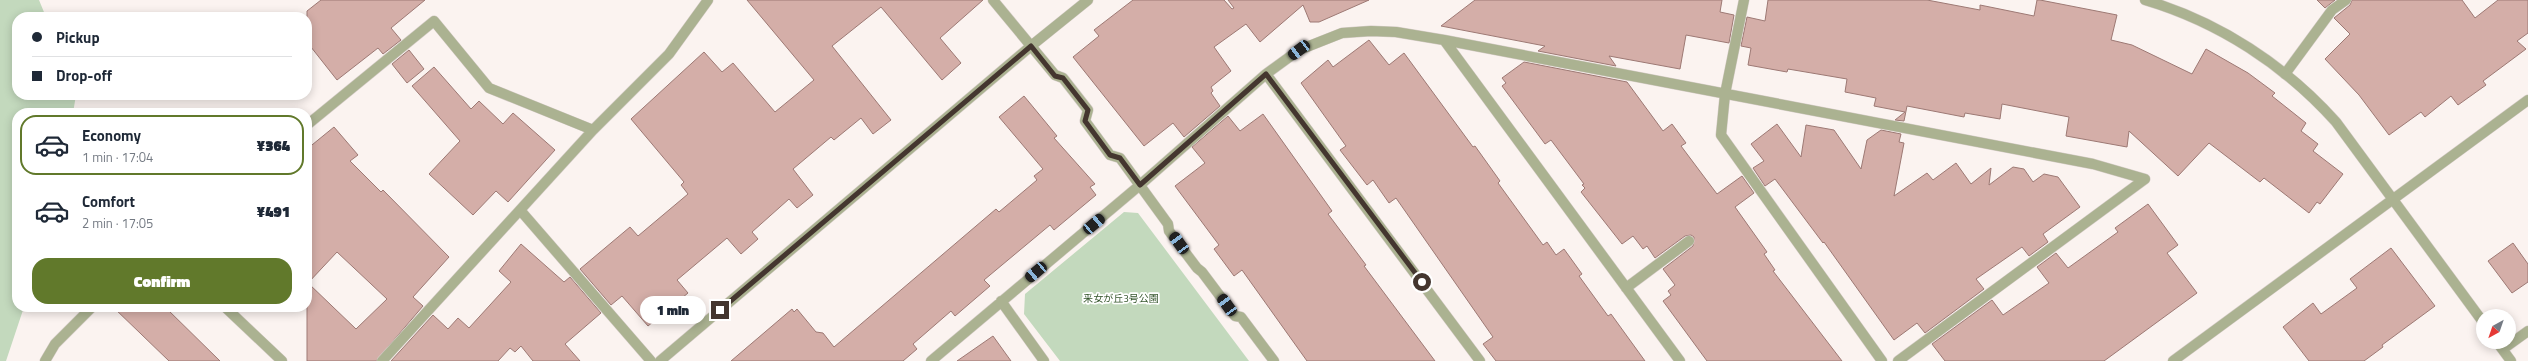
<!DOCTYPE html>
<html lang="en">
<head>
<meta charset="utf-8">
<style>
  body { margin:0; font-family:"Titillium Web","Noto Sans JP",sans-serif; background:#f2f2f3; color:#1f2937; height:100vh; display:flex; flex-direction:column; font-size:15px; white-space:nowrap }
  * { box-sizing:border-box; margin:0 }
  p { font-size:13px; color:#747a83 }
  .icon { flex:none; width:22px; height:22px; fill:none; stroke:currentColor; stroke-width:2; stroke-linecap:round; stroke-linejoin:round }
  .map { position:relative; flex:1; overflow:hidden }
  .panel { position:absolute; left:12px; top:108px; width:300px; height:204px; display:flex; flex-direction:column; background:#fff; border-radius:16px; box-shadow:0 2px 10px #0003 }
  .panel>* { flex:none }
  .banner { position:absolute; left:12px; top:12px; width:300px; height:88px; border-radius:16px; box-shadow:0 2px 10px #0003; display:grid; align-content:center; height:88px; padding:0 20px; background:#fff }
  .needle { width:26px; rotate:220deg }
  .fabs { position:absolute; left:2476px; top:309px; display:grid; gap:8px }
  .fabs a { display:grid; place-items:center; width:40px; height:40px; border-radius:50%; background:#fff; box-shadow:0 2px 10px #0003; font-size:20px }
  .end { position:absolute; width:18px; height:18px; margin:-9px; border:5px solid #44362f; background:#fff; box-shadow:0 0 0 2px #fff }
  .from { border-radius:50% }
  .bubble { position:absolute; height:28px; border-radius:14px; background:#fff; box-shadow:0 2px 10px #0003; font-size:13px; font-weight:800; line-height:28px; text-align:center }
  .car { position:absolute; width:12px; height:24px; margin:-12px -6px; border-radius:5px; box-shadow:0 0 3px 1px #0007; background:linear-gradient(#222 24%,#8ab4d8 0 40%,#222 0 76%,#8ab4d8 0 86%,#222 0) }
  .banner b { display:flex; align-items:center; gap:14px; height:38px; font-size:15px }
  .banner b+b { border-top:1px solid #e0e1e3 }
  .banner i { width:10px; height:10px; background:#1f2937 }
  ul { padding:7px 0 0; list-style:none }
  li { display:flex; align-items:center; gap:12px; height:60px; margin:0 8px 6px; padding:0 12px; border:2px solid transparent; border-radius:16px }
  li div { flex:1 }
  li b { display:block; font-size:15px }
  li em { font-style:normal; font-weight:800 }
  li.on { border-color:#61792b }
  li>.icon { width:36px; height:36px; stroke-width:1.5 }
  .action { display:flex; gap:8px; margin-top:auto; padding:8px 20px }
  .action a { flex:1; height:46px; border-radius:16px; background:#61792b; color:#fff; font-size:16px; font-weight:800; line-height:46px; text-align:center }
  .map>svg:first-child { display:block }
  .green { fill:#c3d9bd }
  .building { fill:#d4aea8; stroke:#9d7974; fill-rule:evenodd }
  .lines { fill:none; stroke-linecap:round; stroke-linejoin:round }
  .minor-casing { stroke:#d6cdc9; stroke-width:11 }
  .tertiary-casing { stroke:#d6cdc9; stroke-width:11 }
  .minor { stroke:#abb291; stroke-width:10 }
  .tertiary { stroke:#abb291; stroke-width:10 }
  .route { stroke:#44362f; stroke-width:5 }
  .labels { text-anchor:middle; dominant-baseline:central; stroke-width:3.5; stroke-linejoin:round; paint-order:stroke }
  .park-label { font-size:10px; fill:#35552c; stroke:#fff }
</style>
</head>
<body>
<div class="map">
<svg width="2528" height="361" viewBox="0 0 2528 361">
  <rect width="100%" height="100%" fill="#fbf3f0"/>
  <!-- green -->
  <path class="green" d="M0,0h39l7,17h-29v78h59l-3,18h-56v194h7l-18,54h-6z
    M1124,212l14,1 111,148h-189l-36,-47 1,-20z"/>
  <!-- building -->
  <path class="building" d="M321,0h104l-34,28 10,12 -18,14 -5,-6 -41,32 -30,-38v-31z
    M747,0h236l-43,38 21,25 -19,17 -61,-73 -49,39 59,74 -18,14 -12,-16 -27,22 -3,-3 -38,32 20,26 -16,13 -8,-9 -37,33 6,7 -17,15 -14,-16 -50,42 11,13 -40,33 -26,-30 -11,9 -31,-36 50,-42 8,9 50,-42 -7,-9 3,-3 -53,-63 73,-67 18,20 11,-9 42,49 39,-32z
    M1133,0h91l8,9 2,-1 -6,-8h141l-50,22h-9l-7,-17 -43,37 -14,-18 -32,23 17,24 -20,16 2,4 -2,2 9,13 -36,31 -11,-14 -29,23 -71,-89 26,-21 -5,-6z
    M1475,0h247l-2,12 14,3 -5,28 -43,-8 -6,34 -71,-13 7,10 -78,-15 7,-5 -104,-20z
    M1768,0h159l53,10v-5l54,11 3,-16h3l77,15 -6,25 21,5 60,29 14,-25 42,24 27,20 -3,3 34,27 -5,8 17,13 -5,7 30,23 -23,30 -3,-2 -8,11 -45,-35 -4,4 -51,-39 -31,33 -49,-45 -2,16 -61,-11 3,-19 -67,-13 -2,15 -35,-6 -1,4 -57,-11 -3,15 -9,-1 10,-8 -31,-6 2,-8 -31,-6 2,-13 -59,-10 -1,3 -39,-7 3,-17 -10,-2 6,-29 18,4z
    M2317,0h18l-10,8z
    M2352,0h110l13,18 23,-18h30v33l-11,8 9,8 -43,32 3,4 -28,20 -7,-9 -26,21 -4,-5 -32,23 -30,-40 -34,-36 25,-25 -16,-16 16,-13z
    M1369,40l20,25 15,-12 69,94 2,-1 25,35 -2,2 45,62 4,-3 9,13 8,-6 18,25 -3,2 29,40 3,-2 34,47h-149l-13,-17 10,-7 -97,-139 -7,5 -16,-23 -6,5 -27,-35 6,-4 -45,-63 27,-23 5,7z
    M409,50l15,19 -17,14 -15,-19z
    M1524,62l103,20 36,49 9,-7 14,19 -5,3 36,48 25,-18 12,17 -19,14 32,45 -3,2 11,16 -2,1 69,90h-135l-44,-60 8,-6 -3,-4 7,-6 -12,-16 30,-23 1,-9 -3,-2 -6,1 -30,22 -8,-12 -4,3 -10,-13 -11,8 -41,-52 4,-4 -3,-3 2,-1 -33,-44 -6,4 -43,-58 4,-3 -4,-5z
    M434,67l37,42 8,-8 24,23 10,-11 42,37 -47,52 -12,-11 -23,24 -44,-41 31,-33 -48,-55z
    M1024,96l33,40 -3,2 41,46 -5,3 6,8 -42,35 -4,-5 -66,55 6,6 -35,30 -4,-5 -38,33 4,5 -14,12h-172l61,-52 2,3 3,-3 19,23 7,1 11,14 162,-138 3,3 38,-32 -3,-4 9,-7 -44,-52z
    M1263,114l69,97 -4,3 38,51 -2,1 71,95h-128l-65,-91 -8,6 -20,-27 5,-4 -44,-59 30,-23 -13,-16 36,-31 12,15z
    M1777,124l24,33 5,-32 28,5 27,39 6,-29 14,-10 20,4 -2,8 5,1 -10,53 33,-23 6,7 23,-17 15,21 20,-16 -2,17 24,-18 11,2 9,13 11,-8 14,3 22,30 -37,27 5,8 -19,14 -7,-9 -46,32 8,10 -59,44 -8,-10 -23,17 -70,-98 -1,1 -48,-64 -10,7 -12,-18 11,-7 -13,-17z
    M334,127l24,28 -8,6 31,31 2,-2 66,67 -36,40 10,9 -47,55h-69v-212zM337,252l50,47 -31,30 -48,-46z
    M2148,204l30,41 -11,8 30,40 -93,68h-159l-13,-17 60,-44 11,15 46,-32 -12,-16 19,-14 12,15 50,-36 -3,-4z
    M2513,243l15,21v18l-16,11 -24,-32z
    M521,244l43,38 6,-5 31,36 -36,31 15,17h-47l-12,-15 -6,6 -5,-4 -12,13h-107l42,-46 15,14 10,-11 11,10 42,-46 -12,-11z
    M2391,248l44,58 -53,39 1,2 -19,14h-55l-26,-34 30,-24 8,11 36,-26 -7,-9z
    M113,307h52l55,54h-51z
    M993,336l18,25h-54z"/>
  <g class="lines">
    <defs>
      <path id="minor" d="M993,0l62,75 8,3 25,32 -3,11 25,34 10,3 48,66 1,7 28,37 5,4 33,44 6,1 33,44
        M1744,0l-19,94 -4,41 161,226
        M1444,40l236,321
        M1266,74l214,287
        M2285,74l47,-64 14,-10
        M307,125l127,-104 55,67 104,42
        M520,210l131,151
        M1626,288l63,-47
        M1001,301l43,60
        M225,307l57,54
        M2503,349l25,-18
        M45,361l10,-17 37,-37
        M382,361l211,-231 76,-76 39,-54
        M931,361l209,-176 126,-111 33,-24 43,-17 29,-2 25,1 48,8 649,124 52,15
        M1898,361l247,-182"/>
      <path id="tertiary" d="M2145,0c74,22 140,65 191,122l147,200
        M2497,342l14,19
        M660,361l371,-315 57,-46
        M2173,361l355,-261"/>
    </defs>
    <!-- minor casing -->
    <use href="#minor" class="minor-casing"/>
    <!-- tertiary casing -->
    <use href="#tertiary" class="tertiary-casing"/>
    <!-- minor -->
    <use href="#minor" class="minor"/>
    <!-- tertiary -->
    <use href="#tertiary" class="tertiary"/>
  </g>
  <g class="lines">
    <!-- route -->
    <path class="route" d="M720,310l311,-264 24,30 8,2 25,32 -3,11 25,34 10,3 20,27 126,-111 156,208"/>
  </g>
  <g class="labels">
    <!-- park labels -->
    <g class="park-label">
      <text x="1121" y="298">釆女が丘3号公園</text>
    </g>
  </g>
</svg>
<div class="fabs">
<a><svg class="needle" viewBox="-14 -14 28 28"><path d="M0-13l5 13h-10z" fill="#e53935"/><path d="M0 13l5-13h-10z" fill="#747a83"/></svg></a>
</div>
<i class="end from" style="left:1422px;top:282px"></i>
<i class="end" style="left:720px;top:310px"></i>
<div class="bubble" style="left:640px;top:296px;width:66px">1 min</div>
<i class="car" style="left:1299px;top:50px;rotate:233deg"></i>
<i class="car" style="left:1094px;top:224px;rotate:50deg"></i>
<i class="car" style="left:1179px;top:243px;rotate:324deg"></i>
<i class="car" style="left:1036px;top:272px;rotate:230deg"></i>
<i class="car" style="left:1227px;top:305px;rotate:324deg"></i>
<div class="banner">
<b><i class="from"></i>Pickup</b>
<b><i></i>Drop-off</b>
</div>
<section class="panel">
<ul>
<li class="on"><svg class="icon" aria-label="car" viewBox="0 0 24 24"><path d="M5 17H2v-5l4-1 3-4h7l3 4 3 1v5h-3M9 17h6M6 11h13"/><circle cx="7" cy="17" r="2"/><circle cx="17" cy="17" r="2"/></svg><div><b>Economy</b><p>1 min · 17:04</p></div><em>¥364</em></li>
<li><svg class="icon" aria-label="car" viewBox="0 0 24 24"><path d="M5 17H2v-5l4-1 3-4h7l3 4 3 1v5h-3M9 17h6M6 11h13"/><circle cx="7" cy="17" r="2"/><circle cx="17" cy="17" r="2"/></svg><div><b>Comfort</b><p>2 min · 17:05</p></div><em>¥491</em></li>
</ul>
<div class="action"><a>Confirm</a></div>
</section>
</div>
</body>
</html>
